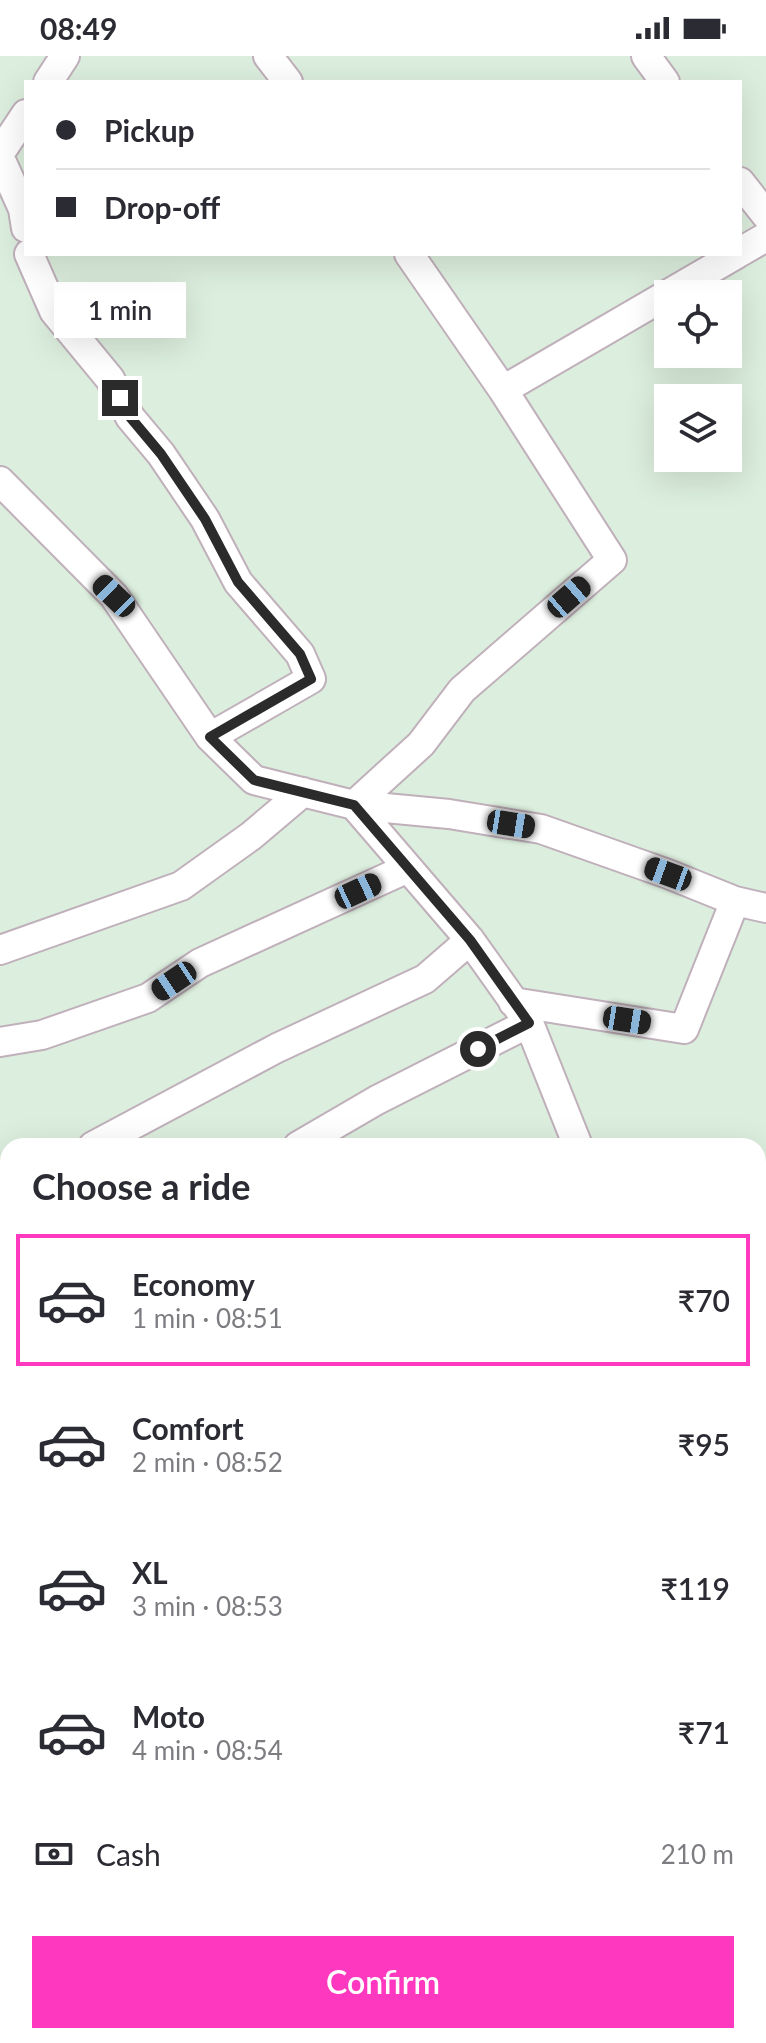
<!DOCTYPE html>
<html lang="en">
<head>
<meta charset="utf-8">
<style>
  body { margin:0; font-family:Lato,sans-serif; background:#f7f7f7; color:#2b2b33; height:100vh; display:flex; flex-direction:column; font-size:30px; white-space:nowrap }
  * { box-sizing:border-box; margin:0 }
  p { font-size:26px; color:#7c7c81 }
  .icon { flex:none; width:44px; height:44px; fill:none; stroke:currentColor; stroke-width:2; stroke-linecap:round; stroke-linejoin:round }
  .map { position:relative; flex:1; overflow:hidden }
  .drawer { position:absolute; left:0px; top:1082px; width:766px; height:906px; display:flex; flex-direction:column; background:#fff; border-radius:24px 24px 0 0; box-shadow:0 8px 32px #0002 }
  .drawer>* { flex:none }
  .hud { position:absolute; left:24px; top:24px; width:718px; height:176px; border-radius:0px; box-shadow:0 8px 32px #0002; display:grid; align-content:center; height:176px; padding:0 32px; background:#fff }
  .fabs { position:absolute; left:654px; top:224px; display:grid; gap:16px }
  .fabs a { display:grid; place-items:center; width:88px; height:88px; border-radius:0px; background:#fff; box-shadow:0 8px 32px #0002; font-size:40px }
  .end { position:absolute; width:36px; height:36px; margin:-18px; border:10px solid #2b2b2b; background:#fff; box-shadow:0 0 0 4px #fff }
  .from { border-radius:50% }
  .bubble { position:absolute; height:56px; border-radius:0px; background:#fff; box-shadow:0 8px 32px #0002; font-size:26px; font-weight:600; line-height:56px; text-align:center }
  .car { position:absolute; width:24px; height:48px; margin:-24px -12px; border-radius:10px; box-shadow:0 0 6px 2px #0007; background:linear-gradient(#222 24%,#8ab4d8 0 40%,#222 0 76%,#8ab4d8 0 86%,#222 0) }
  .hud b { display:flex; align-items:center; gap:28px; height:76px; font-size:30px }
  .hud b+b { border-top:2px solid #e1e1e2 }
  .hud i { width:20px; height:20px; background:#2b2b33 }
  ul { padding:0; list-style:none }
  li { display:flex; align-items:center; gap:24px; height:132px; margin:0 16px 12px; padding:0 16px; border:4px solid transparent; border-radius:0px }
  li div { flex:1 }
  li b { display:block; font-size:30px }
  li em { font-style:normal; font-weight:600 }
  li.active { border-color:#ff38c0 }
  li>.icon { width:72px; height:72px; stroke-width:1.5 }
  h2 { padding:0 32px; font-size:36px; line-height:96px }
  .pay { display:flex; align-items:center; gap:20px; height:88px; padding:0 32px; font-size:30px }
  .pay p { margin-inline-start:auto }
  .cta { display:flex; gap:16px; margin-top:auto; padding:16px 32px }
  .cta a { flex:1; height:92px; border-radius:0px; background:#ff38c0; color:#fff; font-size:32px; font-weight:600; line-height:92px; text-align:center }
  .status { display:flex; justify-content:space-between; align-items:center; height:56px; padding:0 40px; background:#fff; direction:ltr }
  .status svg { height:22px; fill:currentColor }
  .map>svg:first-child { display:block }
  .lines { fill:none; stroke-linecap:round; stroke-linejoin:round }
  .street-casing { stroke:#c0b0bb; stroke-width:32 }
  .street { stroke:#fff; stroke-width:28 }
  .route { stroke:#2b2b2b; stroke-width:10 }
</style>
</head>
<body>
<div class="status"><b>08:49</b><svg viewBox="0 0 49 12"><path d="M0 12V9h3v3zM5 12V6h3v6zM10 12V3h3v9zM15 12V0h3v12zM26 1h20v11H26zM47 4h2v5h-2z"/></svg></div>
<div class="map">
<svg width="766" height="1987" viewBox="0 0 766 1987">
  <rect width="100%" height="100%" fill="#dceedd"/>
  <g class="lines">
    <defs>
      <path id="street" d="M268,0l20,26
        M646,0l19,26
        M48,26l17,-26
        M0,97l26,-39
        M0,102l23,51 3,19
        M740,126l26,33
        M740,196l26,-15
        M29,198l25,57 56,68 20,38 31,37 44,65 33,63 62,72 11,25 -101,58
        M409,198l94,136 109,170 -150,130 -41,54 -67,61 116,135 59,83 49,123
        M668,238l69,-40
        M503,334l165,-96
        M0,425l114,115 96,141 44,43 100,25 95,9 92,15 127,45 67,27 31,7
        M0,894l181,-64 70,-50 52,-44
        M513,946l171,27 51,-128
        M0,986l42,-7 106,-37 52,-35 208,-95
        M93,1090l184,-98 148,-69 45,-39
        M298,1090l79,-46 152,-77
        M0,1156l8,-6
        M0,1289l8,-6
        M0,1439l8,11
        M758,1474l8,26
        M758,1531l8,-3
        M0,1842l8,8
        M758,1852l8,9
        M148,1980l8,7
        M7,1987l6,-7"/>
    </defs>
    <!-- street casing -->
    <use href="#street" class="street-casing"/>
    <!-- street -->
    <use href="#street" class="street"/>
  </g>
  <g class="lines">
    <!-- route -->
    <path class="route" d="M120,342l10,19 31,37 44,65 33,63 62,72 11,25 -101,58 44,43 100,25 116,135 59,83 -51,26"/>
  </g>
</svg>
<div class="fabs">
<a><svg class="icon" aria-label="locate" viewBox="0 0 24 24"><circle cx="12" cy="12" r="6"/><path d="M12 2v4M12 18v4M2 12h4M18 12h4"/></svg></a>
<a><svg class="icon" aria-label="layers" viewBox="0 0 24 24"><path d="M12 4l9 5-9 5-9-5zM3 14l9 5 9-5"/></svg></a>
</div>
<i class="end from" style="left:478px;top:993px"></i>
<i class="end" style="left:120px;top:342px"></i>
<div class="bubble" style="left:54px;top:226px;width:132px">1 min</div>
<i class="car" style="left:114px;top:540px;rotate:314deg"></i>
<i class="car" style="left:569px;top:541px;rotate:49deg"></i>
<i class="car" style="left:511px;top:768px;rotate:99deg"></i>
<i class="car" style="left:668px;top:818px;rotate:290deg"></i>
<i class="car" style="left:358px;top:835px;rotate:65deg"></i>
<i class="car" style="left:174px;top:925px;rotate:236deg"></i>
<i class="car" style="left:627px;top:964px;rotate:99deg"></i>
<div class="hud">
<b><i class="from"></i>Pickup</b>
<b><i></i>Drop-off</b>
</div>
<section class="drawer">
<h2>Choose a ride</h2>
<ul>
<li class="active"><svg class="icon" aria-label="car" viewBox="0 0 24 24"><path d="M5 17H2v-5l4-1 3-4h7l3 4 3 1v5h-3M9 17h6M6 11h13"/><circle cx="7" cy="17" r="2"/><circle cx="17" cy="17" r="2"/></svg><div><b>Economy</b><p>1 min · 08:51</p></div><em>₹70</em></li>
<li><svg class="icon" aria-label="car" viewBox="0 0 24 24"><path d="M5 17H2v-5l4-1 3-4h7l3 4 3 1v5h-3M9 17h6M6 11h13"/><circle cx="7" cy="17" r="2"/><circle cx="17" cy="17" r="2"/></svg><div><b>Comfort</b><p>2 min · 08:52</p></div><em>₹95</em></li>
<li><svg class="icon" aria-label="car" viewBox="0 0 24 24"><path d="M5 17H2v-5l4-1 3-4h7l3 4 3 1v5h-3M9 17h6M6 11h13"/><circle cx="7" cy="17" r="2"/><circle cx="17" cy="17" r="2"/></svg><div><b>XL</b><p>3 min · 08:53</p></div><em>₹119</em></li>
<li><svg class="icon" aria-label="car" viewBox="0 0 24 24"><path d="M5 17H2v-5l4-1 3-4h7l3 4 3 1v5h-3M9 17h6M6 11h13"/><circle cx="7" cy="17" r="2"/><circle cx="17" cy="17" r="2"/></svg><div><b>Moto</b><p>4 min · 08:54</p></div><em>₹71</em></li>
</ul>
<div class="pay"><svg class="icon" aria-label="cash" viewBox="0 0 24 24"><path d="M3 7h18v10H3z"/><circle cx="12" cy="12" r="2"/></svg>Cash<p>210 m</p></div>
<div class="cta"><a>Confirm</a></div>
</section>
</div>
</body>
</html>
